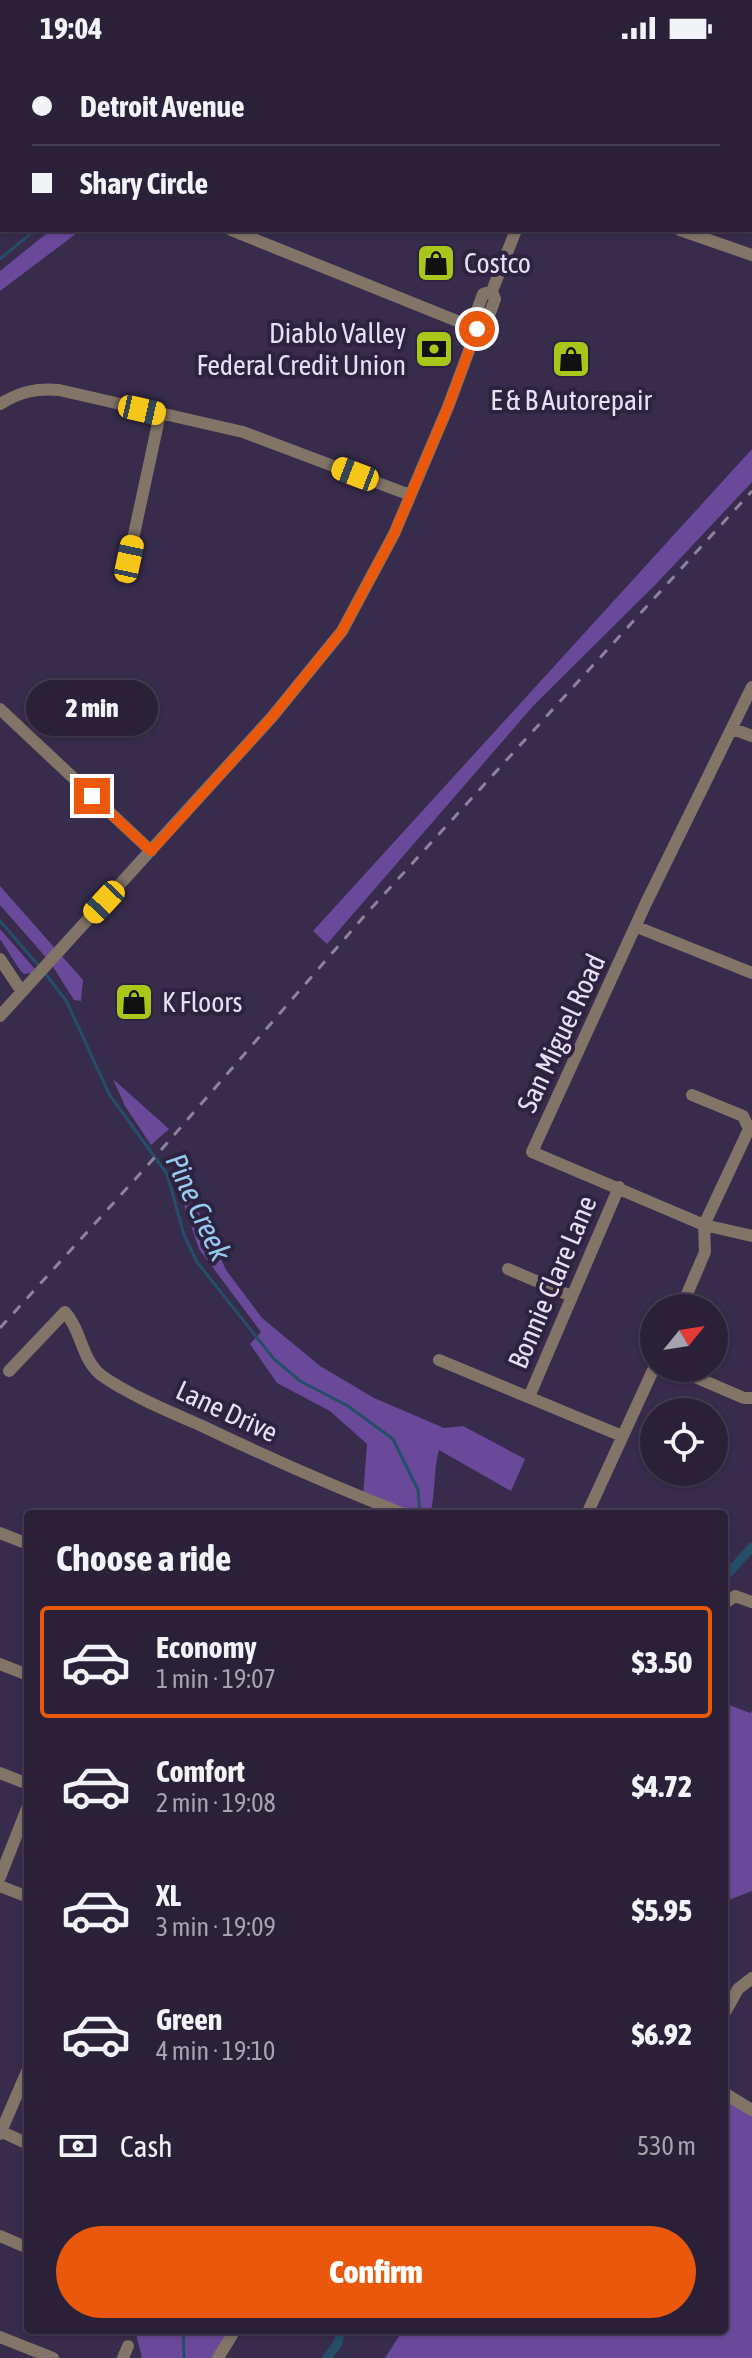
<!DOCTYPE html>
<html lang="en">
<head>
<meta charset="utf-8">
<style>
  body { margin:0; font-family:"Asap Condensed",sans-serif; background:#362e44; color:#f1f3f6; height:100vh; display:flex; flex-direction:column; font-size:30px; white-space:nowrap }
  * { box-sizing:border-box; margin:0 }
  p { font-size:26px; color:#a5a3ae }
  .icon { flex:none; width:44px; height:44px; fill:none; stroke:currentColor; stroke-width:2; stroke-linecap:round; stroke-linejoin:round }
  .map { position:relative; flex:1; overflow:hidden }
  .drawer { position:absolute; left:24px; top:1454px; width:704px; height:824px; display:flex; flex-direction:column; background:#2a2139; border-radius:8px; box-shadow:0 2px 6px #0004,0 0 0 2px #463e53 }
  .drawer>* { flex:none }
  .top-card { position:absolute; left:0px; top:0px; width:752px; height:176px; box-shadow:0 2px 6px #0004,0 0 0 2px #463e53; display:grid; align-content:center; height:176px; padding:0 32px; background:#2a2139 }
  .needle { width:52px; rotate:60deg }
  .controls { position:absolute; left:640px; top:1238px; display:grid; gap:16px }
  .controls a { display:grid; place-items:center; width:88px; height:88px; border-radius:50%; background:#2a2139; box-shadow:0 2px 6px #0004,0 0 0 2px #463e53; font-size:40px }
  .end { position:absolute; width:36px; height:36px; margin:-18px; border:10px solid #ea580c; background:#fff; box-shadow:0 0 0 4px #fff }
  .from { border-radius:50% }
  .bubble { position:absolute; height:56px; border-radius:28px; background:#2a2139; box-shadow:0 2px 6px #0004,0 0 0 2px #463e53; font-size:26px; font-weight:800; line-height:56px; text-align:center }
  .car { position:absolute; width:24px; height:48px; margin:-24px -12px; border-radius:10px; box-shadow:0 0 6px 2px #0007; background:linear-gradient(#f5c518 24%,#345 0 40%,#f5c518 0 76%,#345 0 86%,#f5c518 0) }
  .top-card b { display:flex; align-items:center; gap:28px; height:76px; font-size:30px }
  .top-card b+b { border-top:2px solid #463e53 }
  .top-card i { width:20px; height:20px; background:#f1f3f6 }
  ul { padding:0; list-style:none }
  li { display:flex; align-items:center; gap:24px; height:112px; margin:0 16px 12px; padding:0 16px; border:4px solid transparent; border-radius:8px }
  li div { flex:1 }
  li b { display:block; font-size:30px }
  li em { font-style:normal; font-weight:800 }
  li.selected { border-color:#ea580c }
  li>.icon { width:72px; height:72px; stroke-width:1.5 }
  h2 { padding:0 32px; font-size:36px; line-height:96px }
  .pay { display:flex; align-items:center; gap:20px; height:88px; padding:0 32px; font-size:30px }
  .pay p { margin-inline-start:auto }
  .action { display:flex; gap:16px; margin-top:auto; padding:16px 32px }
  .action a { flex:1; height:92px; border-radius:48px; background:#ea580c; color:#fff; font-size:32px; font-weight:800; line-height:92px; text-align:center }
  .status { display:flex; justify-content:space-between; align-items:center; height:56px; padding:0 40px; background:#2a2139; direction:ltr }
  .status svg { height:22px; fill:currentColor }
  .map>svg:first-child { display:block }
  .green { fill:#6a499b }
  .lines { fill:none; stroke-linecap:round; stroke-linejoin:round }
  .stream { stroke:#254e68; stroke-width:3 }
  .canal { stroke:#254e68; stroke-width:9 }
  .minor { stroke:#837468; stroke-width:12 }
  .rail { stroke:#8d839e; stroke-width:3; stroke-dasharray:10 10; stroke-linecap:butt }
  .route { stroke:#ea580c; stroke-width:10 }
  .labels { text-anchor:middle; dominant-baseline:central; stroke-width:8; stroke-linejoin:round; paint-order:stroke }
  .poi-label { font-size:28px; fill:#e7e0f5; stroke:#2e2241; text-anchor:start }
  .street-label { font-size:28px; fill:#e7e0f5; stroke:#2e2241 }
  .water-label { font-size:30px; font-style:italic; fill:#96cbf0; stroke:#2e2241 }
</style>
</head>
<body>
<div class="status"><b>19:04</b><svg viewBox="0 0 49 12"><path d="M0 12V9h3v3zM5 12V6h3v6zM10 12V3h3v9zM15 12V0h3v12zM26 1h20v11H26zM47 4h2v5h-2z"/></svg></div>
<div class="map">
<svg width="752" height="2302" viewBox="0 0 752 2302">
  <rect width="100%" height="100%" fill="#382c4c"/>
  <!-- green -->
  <path class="green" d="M51,174h30l-81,61v-20z
    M752,393v33l-95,101 -123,122 -207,239 -14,-13z
    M0,830l83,94 -2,21 -7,-1 -24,-38 -50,-57z
    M0,873l35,40 -3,4 -8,1 -4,-4 -20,-31z
    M113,1023l56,50 -18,16 -26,-39z
    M177,1109l49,105 36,48 58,48 54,32 70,30 19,-2 62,33 -14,32 -72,-41c-6,21 -3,43 -9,64h-46l-1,-10 -20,-7 4,-53 -37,-33 -53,-28 -27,-39 11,-12 -62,-83 -18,-53z
    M724,1647l26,10 2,-2v180l-28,11z
    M724,2037l28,22v243h-367l18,-28h321z
    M135,2274h100l-17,28h-76z"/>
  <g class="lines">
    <!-- stream -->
    <path class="stream" d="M216,2l1,-2
      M0,203l35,-29
      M0,865l39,45
      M44,916l23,30 42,92 58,80 17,61 13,27 77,97 26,22 48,25 45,33 25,51 2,24
      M183,2274l1,27"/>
    <!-- canal -->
    <path class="canal" d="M724,1522l28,-31
      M327,2302l11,-15 3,-13"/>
    <!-- minor -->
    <path class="minor" d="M582,2l1,-2
      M680,174l72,25
      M492,235l-9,3 -9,25 3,10 9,-5 9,-25 -3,-8 24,-61
      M0,348c20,-12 36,-16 59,-14l184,42 167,63
      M125,520l35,-162
      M752,631l-106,216 -114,249 172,73 48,11
      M0,653l151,142
      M733,673l19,7
      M637,871l115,46
      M0,903l22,33
      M0,960l272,-299 70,-86 52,-97 54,-127 29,-78 -246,-99
      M508,1213l63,27
      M681,1252l24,-56 -1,-27 45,-96 -6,-13 -51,-21
      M439,1304l183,76
      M674,1312l70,30h8
      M9,1315l56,-59c17,19 16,47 36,63 26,19 69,37 99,50 67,32 135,62 204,89
      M529,1341l90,-210
      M587,1458l67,-146
      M0,1477l28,11
      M724,1548l11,-8 17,6
      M0,1608l28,11
      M0,1717l28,11
      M0,1821l28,-71
      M0,1830l28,11
      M724,1958l14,-25 14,-11
      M724,2037l28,17
      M0,2075l28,13
      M0,2078l28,-65
      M0,2180l28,12
      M0,2281l53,21
      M123,2302l5,-12
      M218,2302l17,-28"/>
    <!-- rail -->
    <path class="rail" d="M0,1272l148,-163 219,-252 385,-422"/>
  </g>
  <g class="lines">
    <!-- route -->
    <path class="route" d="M92,740l59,55 121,-134 70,-86 52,-97 54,-127 29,-78"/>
  </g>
  <!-- icons -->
  <defs>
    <symbol id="shop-square" viewBox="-11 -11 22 22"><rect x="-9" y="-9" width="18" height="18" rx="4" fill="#a9c71a" stroke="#2e2241"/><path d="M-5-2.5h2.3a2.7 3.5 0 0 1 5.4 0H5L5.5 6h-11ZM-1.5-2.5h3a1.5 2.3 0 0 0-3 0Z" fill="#111"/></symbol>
    <symbol id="bank-square" viewBox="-11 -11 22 22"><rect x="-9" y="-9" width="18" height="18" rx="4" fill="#a9c71a" stroke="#2e2241"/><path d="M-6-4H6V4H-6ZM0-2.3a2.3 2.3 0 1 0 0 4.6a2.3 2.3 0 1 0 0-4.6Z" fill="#111"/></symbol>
  </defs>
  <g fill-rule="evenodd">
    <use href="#shop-square" x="414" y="185" width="44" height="44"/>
    <use href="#bank-square" x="412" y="271" width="44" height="44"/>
    <use href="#shop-square" x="549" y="281" width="44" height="44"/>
    <use href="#shop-square" x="112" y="924" width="44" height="44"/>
  </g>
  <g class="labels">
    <!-- poi labels -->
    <g class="poi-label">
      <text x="464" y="207">Costco</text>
      <text x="406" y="277" text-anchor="end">Diablo Valley<tspan x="406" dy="32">Federal Credit Union</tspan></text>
      <text x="571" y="344" text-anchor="middle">E &amp; B Autorepair</text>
      <text x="162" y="946">K Floors</text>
    </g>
    <!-- street labels -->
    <g class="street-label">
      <text transform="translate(561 977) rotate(-65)">San Miguel Road</text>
      <text transform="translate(552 1226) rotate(-67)">Bonnie Clare Lane</text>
      <text transform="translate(227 1355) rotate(25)">Lane Drive</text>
    </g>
    <!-- water labels -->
    <g class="water-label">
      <text transform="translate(199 1151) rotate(65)">Pine Creek</text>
    </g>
  </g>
</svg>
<div class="controls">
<a><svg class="needle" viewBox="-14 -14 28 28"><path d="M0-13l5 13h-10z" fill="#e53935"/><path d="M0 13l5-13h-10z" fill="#a5a3ae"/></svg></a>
<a><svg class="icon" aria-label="locate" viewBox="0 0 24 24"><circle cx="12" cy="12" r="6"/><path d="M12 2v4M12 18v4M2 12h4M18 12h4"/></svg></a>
</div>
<i class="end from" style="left:477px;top:273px"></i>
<i class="end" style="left:92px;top:740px"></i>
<div class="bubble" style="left:26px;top:624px;width:132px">2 min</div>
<i class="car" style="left:142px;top:354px;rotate:103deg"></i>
<i class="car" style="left:355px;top:418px;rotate:291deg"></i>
<i class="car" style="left:129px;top:503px;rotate:12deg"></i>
<i class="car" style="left:104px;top:846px;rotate:223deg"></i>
<div class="top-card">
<b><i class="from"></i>Detroit Avenue</b>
<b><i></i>Shary Circle</b>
</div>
<section class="drawer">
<h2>Choose a ride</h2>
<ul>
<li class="selected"><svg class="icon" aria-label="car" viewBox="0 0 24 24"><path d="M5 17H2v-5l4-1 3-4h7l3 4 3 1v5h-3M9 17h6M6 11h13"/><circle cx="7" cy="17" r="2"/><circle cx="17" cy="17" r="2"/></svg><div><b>Economy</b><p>1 min · 19:07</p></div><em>$3.50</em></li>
<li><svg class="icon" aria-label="car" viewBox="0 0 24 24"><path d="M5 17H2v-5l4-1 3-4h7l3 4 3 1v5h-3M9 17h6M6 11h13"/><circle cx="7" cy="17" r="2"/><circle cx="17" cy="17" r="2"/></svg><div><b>Comfort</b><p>2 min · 19:08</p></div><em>$4.72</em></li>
<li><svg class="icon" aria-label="car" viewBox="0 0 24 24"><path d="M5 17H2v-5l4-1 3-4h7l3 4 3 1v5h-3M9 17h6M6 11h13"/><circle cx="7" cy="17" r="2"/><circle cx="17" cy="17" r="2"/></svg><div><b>XL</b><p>3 min · 19:09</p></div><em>$5.95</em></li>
<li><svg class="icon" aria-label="car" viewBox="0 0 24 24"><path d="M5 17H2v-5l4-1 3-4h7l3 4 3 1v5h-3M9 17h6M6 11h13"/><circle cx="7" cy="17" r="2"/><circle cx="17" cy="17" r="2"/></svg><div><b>Green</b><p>4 min · 19:10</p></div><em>$6.92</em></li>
</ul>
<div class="pay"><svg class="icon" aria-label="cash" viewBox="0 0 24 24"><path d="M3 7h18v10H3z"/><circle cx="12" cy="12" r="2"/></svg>Cash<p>530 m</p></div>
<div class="action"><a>Confirm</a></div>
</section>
</div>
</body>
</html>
